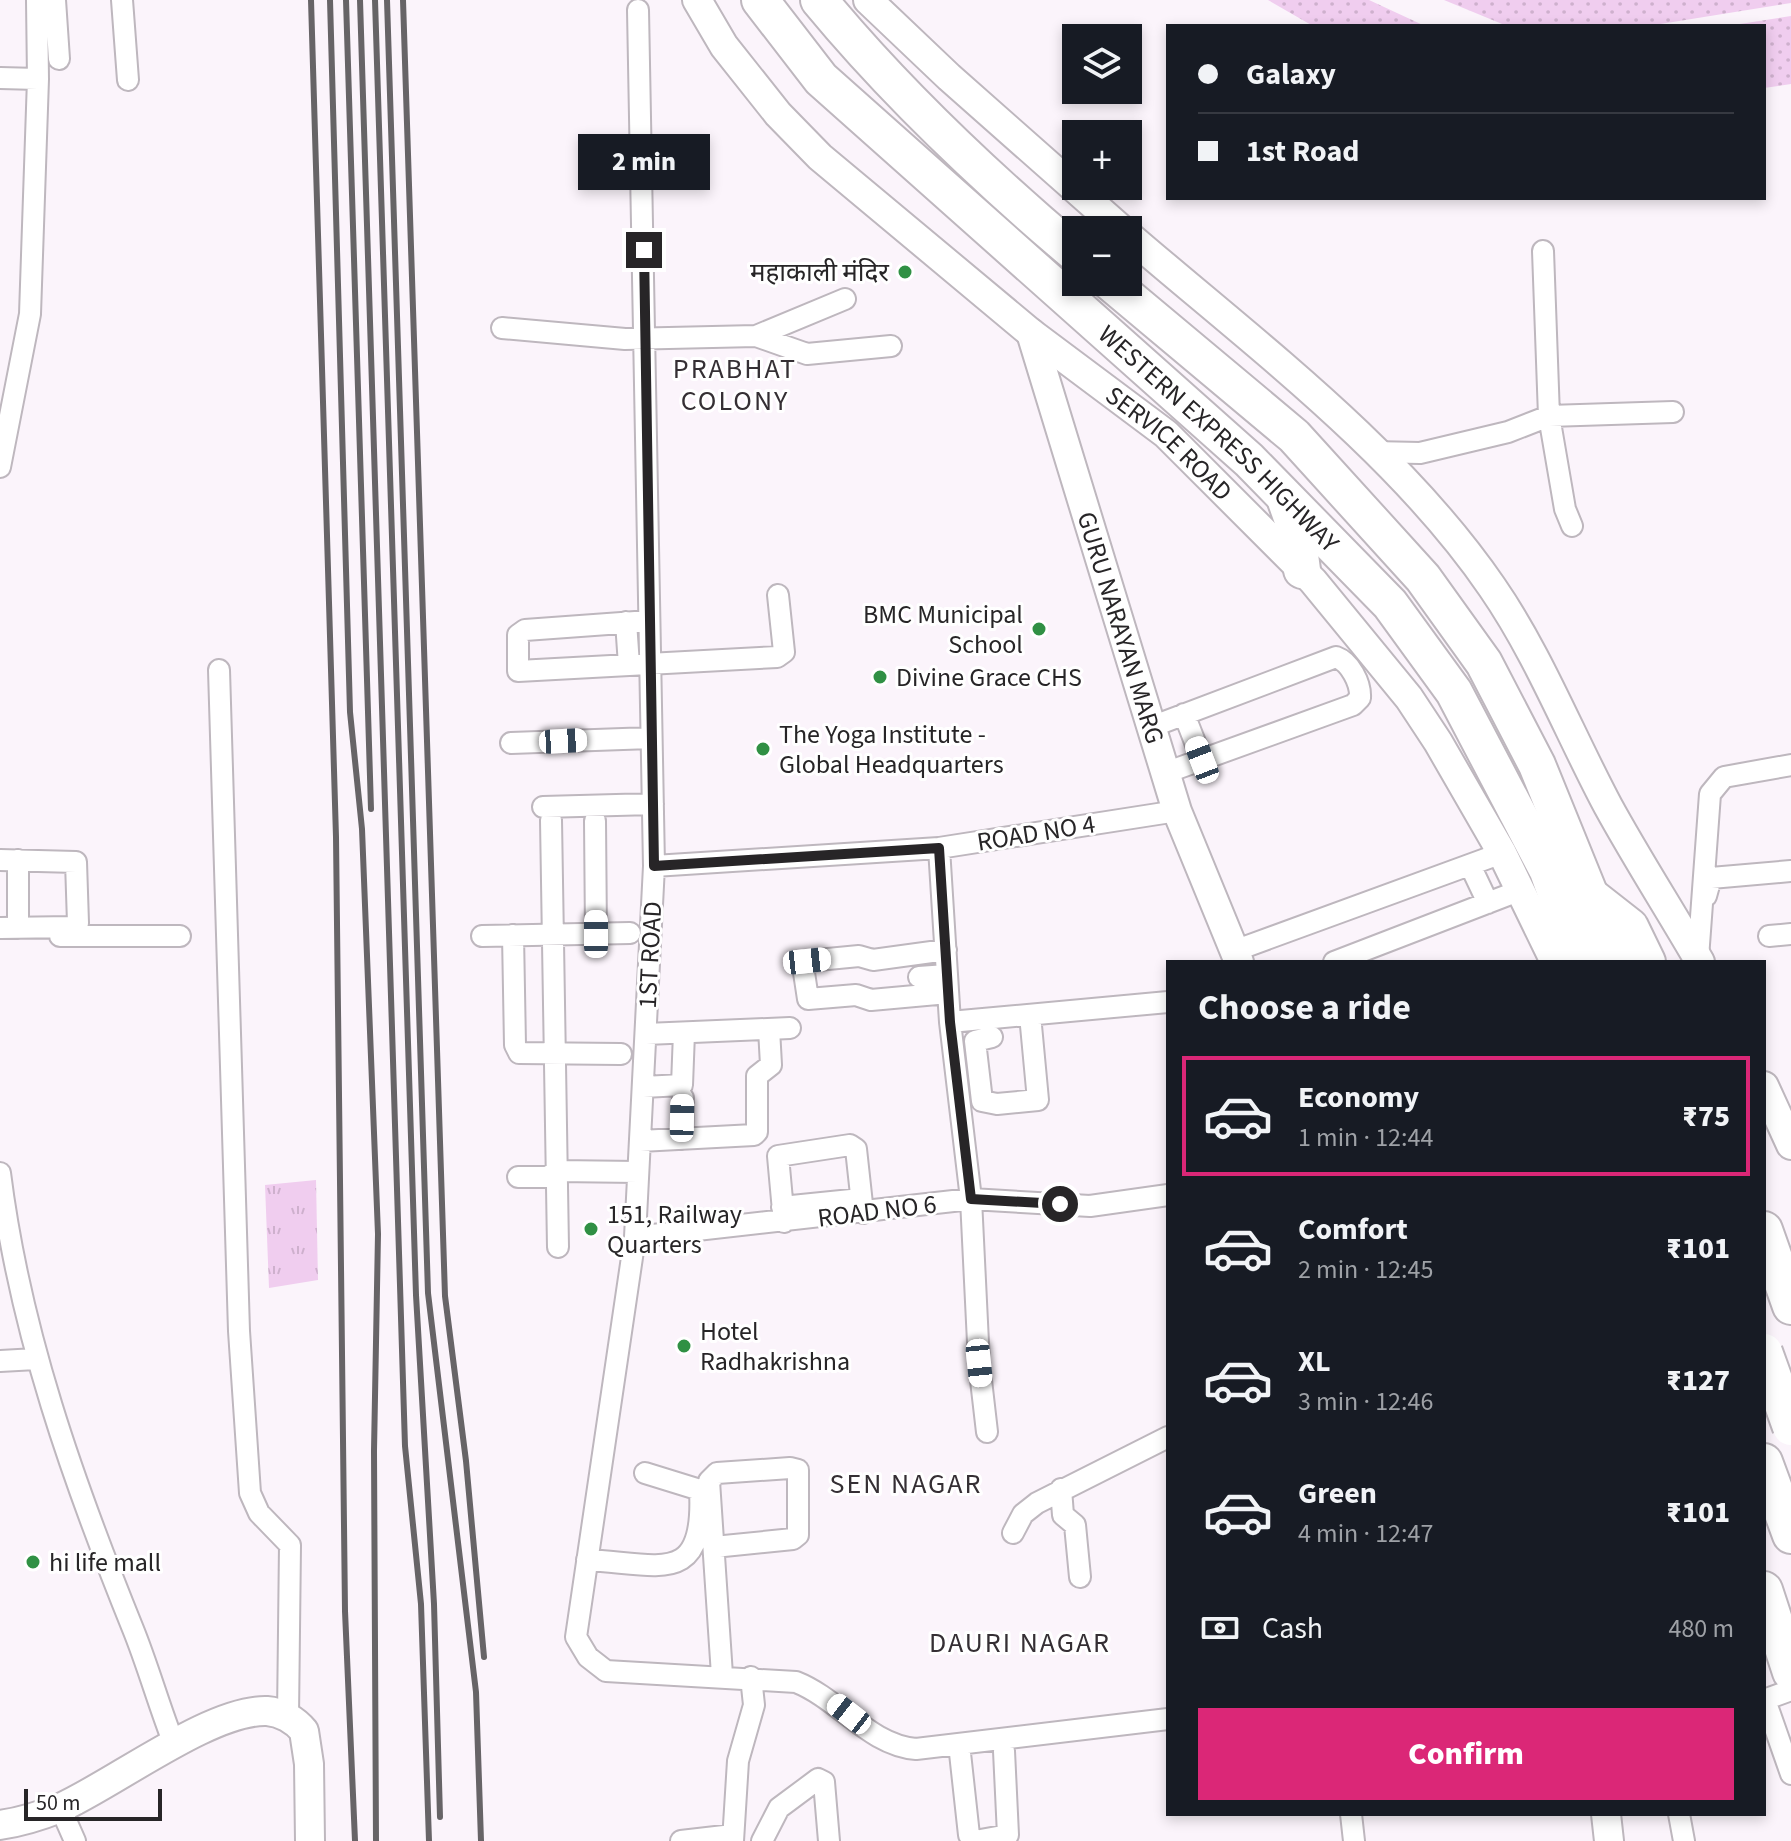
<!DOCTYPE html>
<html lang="en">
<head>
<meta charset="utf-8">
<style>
  body { margin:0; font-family:"Source Sans 3","Noto Sans Devanagari",sans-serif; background:#20242c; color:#f1f3f6; height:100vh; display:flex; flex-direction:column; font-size:30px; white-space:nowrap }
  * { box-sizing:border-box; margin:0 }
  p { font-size:26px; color:#9ea1a6 }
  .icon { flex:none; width:44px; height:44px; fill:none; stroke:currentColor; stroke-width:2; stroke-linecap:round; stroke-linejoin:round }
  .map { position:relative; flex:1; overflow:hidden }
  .side { position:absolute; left:1166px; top:960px; width:600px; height:856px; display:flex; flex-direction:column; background:#171b24; border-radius:0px; box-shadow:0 4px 12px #0003 }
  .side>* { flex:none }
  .guide { position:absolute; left:1166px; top:24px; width:600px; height:176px; border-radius:0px; box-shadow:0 4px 12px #0003; display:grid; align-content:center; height:176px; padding:0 32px; background:#171b24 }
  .fabs { position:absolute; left:1062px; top:24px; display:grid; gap:16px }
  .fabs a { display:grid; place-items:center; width:80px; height:80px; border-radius:0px; background:#171b24; box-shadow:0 4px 12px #0003; font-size:40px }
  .scale { position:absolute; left:24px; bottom:20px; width:138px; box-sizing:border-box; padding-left:8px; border:4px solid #272527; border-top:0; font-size:22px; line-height:28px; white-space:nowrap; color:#272527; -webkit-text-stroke:6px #fff; paint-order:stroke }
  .end { position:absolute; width:36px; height:36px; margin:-18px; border:10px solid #272527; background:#fff; box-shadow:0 0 0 4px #fff }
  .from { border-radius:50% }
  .bubble { position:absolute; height:56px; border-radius:0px; background:#171b24; box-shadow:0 4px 12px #0003; font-size:26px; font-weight:800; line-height:56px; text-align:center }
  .car { position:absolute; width:24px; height:48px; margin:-24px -12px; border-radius:10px; box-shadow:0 0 6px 2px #0007; background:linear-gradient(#fff 24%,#345 0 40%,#fff 0 76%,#345 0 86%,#fff 0) }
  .guide b { display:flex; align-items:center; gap:28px; height:76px; font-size:30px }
  .guide b+b { border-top:2px solid #363941 }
  .guide i { width:20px; height:20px; background:#f1f3f6 }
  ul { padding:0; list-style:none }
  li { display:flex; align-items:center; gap:24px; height:120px; margin:0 16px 12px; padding:0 16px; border:4px solid transparent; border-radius:0px }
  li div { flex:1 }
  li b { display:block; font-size:30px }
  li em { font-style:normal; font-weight:800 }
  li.current { border-color:#db2777 }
  li>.icon { width:72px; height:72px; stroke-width:1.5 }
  h2 { padding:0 32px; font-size:36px; line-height:96px }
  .pay { display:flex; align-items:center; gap:20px; height:88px; padding:0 32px; font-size:30px }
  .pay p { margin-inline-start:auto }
  .action { display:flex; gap:16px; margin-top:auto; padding:16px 32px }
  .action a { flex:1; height:92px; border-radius:0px; background:#db2777; color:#fff; font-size:32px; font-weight:800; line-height:92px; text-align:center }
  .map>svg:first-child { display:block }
  .grass { fill:url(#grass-dots) }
  .park { fill:url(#park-tufts) }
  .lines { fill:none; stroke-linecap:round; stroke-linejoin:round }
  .street-casing { stroke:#beb7be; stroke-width:24 }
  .secondary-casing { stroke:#beb7be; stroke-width:32 }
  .highway-casing { stroke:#beb7be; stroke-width:40 }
  .street { stroke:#fff; stroke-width:20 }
  .secondary { stroke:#fff; stroke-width:28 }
  .highway { stroke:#fff; stroke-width:36 }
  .rail { stroke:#676467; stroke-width:6 }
  .highway-bridge-casing { stroke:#beb7be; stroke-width:40; stroke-linecap:butt }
  .highway-bridge { stroke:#fff; stroke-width:36 }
  .route { stroke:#272527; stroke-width:10 }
  .poi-dot { fill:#309044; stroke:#fff; stroke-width:3 }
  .labels { text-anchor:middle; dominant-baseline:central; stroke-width:6; stroke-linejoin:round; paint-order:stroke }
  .poi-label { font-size:26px; fill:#272527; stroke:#fff; text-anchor:start }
  .street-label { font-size:26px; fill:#272527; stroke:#fff }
  .neighbourhood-label { font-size:28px; letter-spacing:2px; fill:#352f34; stroke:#fff }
</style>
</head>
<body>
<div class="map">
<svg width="1791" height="1841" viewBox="0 0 1791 1841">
  <defs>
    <pattern id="grass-dots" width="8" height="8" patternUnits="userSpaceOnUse" patternTransform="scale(2)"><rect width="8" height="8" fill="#f0cdef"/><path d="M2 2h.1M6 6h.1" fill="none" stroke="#ceb0cd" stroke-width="1.8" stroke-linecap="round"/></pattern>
    <pattern id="park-tufts" width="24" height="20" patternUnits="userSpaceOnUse" patternTransform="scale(2)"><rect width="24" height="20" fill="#f0cdef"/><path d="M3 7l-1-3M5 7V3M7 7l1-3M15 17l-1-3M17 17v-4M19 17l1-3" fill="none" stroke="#ceb0cd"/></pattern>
  </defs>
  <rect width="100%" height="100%" fill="#fbf4fb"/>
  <!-- grass -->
  <path class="grass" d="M1268,0h101l56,26h-112z
    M1444,0h347v3l-143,23h-141z
    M1791,16v68l-27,4v-62h-37z"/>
  <!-- park -->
  <path class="park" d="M316,1180l2,100 -49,8 -4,-103z"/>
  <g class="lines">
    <defs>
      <path id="street" d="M55,0l4,59
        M122,0l6,80
        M638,10l16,856 -19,371 -59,400 12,20 18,14 190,11c43,17 73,63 120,67l252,-30
        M0,78l38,1
        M1543,251l6,165 16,93 7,17
        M502,328l123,11 131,-3 89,-37
        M756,336l51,18 84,-8
        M1373,452l47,1 88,-21 41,-16 124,-4
        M0,467l30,-153 8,-235 -1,-79
        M649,621l-124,9 -7,5v36l259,-14 7,-5 -6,-57
        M626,622l3,43
        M219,670l20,661 11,162 9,20 31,32 -2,171
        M1184,714l18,46
        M1151,727l185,-70c14,5 25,26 24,41l-7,7 -188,68
        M511,743l140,-5
        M543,807l110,-3
        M551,820l7,427
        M595,821l1,113
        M939,848l11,174 21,177 8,164 8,69
        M0,860l76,2 2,61 -6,4 -72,1
        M1470,865l18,38
        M654,866l285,-18 238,-37
        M1706,896l5,-18 80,-7
        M18,928v-68
        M513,935l2,110 4,8 102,1
        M60,936h120
        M482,936l148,-3
        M1769,936l22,-2
        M946,950l-73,10 -14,-4 -52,5 -4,5 5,33 48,-4 15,5 77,-7
        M1234,951l268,-98
        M1698,958l12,-164 14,-17 67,-12
        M1334,962l187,-72
        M919,977l28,-2
        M950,1022l218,-20
        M646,1034l144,-6
        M992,1037l-17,4 7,60 15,3 41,-4 -8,-85
        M643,1087l39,-2 2,-52
        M682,1139l1,-41
        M640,1141l114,-6 3,-3v-56l14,-11 -2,-36
        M0,1173c20,159 73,308 133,456 15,37 26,77 41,115
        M518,1177h29l10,-6 81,1
        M782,1207l79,-8
        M784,1222l-6,-66 72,-11 6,4 7,64
        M635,1237l336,-38 119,7 78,-11
        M0,1361l36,-2
        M1061,1489l2,26 12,10 5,52
        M1013,1533l10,-19 14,-11 131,-66
        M714,1547l79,-8 5,-4v-65l-8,-2 -73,5 -8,8 13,194
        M587,1560c73,4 118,27 113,-70l-55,-17
        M1764,1700l27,-10
        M1765,1700l26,74
        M959,1744l10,91 6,6 33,-6 -4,-84
        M60,1807l15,34
        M1351,1814l3,27
        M1679,1814l5,27
        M681,1841l52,-6
        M733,1841l5,-80 16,-56 -3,-28
        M762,1841l17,-33 39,-29 6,3 5,59"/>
      <g id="secondary">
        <path id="s1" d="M697,0l27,46 54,68 42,43 211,176 135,101 147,147 96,117 29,44 64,111 53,109"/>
        <path d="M868,0l81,77 173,153"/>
        <path d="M1128,235c124,107 271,216 364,352 47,68 77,146 116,219 29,53 62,104 92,156"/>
        <path id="s2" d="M1031,333l146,478 62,151"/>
        <path d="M1764,1086l27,59"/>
        <path d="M1606,1814l3,27"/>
        <path d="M0,1825c21,-3 40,-9 60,-17 54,-24 151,-99 207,-97 14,1 28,9 37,20l5,33 1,77"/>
      </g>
      <g id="highway">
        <path id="s3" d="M760,0l61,79 428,381 141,144 64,88 94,179 33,91"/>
        <path d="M819,0c76,92 166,177 257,254"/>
        <path d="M1110,282l184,154 129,142 61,85 53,102 80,197"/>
        <path d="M1286,501l11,31 5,38"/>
        <path d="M1593,898l37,29 17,35"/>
        <path d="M1764,1230l27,76"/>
        <path d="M1764,1462l27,73"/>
        <path d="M1764,1590l27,82"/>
      </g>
    </defs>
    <!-- street casing -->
    <use href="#street" class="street-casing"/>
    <!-- secondary casing -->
    <use href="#secondary" class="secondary-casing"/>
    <!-- highway casing -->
    <use href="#highway" class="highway-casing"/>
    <!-- street -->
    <use href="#street" class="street"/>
    <!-- secondary -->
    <use href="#secondary" class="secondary"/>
    <!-- highway -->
    <use href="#highway" class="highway"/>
    <!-- rail -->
    <path class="rail" d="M311,0l25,837 9,774 10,230
      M330,0l20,712 12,117 16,405 -4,217 2,390
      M346,0l25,809
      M360,0l45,1446 16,158 8,237
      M375,0l41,1295 18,309 6,213
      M387,0l41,1293 48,399 5,149
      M403,0l42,1296 21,165 18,196"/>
    <defs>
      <path id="highway-bridge" d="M1764,1352l27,75"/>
    </defs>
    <!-- highway-bridge casing -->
    <use href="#highway-bridge" class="highway-bridge-casing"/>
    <!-- highway-bridge -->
    <use href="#highway-bridge" class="highway-bridge"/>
  </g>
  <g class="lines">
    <!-- route -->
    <path class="route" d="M644,250l10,616 285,-18 11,174 21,177 89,5"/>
  </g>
  <!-- markers -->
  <g class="poi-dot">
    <circle cx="905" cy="272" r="8"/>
    <circle cx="1039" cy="629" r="8"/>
    <circle cx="880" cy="677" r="8"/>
    <circle cx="763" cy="749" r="8"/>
    <circle cx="591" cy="1229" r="8"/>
    <circle cx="684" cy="1346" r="8"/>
    <circle cx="33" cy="1562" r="8"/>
  </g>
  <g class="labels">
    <!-- poi labels -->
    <g class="poi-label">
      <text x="889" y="272" text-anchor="end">महाकाली मंदिर</text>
      <text x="1023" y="614" text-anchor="end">BMC Municipal<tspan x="1023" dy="30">School</tspan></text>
      <text x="896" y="677">Divine Grace CHS</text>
      <text x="779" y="734">The Yoga Institute -<tspan x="779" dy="30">Global Headquarters</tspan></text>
      <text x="607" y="1214">151, Railway<tspan x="607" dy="30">Quarters</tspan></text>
      <text x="700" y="1331">Hotel<tspan x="700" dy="30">Radhakrishna</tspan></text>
      <text x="49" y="1562">hi life mall</text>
    </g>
    <!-- street labels -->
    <g class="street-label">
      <text stroke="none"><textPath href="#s3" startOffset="636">WESTERN EXPRESS HIGHWAY</textPath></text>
      <text stroke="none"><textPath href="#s1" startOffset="652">SERVICE ROAD</textPath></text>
      <text stroke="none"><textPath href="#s2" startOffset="308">GURU NARAYAN MARG</textPath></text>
      <text transform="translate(1036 833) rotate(-9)">ROAD NO 4</text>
      <text transform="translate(650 955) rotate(-87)">1ST ROAD</text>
      <text transform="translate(877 1211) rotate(-7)">ROAD NO 6</text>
    </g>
    <!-- neighbourhood labels -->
    <g class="neighbourhood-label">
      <text x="735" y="369">PRABHAT<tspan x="735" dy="32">COLONY</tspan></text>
      <text x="906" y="1484">SEN NAGAR</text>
      <text x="1020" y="1643">DAURI NAGAR</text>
    </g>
  </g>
</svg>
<div class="fabs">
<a><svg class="icon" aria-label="layers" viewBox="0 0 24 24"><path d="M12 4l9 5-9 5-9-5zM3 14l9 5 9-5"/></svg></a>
<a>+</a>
<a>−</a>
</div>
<div class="scale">50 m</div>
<i class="end from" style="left:1060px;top:1204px"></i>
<i class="end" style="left:644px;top:250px"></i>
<div class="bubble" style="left:578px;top:134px;width:132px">2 min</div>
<i class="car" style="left:563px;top:741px;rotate:87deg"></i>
<i class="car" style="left:1202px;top:760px;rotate:339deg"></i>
<i class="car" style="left:596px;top:934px;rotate:0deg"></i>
<i class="car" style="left:807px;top:961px;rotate:84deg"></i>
<i class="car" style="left:682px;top:1118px;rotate:1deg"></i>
<i class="car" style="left:979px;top:1363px;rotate:174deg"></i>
<i class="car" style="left:849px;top:1714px;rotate:308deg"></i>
<div class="guide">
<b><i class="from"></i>Galaxy</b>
<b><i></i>1st Road</b>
</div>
<section class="side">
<h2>Choose a ride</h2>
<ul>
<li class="current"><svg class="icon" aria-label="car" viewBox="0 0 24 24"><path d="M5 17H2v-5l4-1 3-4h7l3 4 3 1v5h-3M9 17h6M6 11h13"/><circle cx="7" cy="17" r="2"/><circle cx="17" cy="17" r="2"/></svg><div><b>Economy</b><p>1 min · 12:44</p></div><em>₹75</em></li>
<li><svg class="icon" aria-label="car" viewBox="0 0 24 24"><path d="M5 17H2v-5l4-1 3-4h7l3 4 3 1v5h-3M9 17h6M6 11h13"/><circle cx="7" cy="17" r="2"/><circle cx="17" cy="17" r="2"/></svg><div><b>Comfort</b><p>2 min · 12:45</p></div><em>₹101</em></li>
<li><svg class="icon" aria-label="car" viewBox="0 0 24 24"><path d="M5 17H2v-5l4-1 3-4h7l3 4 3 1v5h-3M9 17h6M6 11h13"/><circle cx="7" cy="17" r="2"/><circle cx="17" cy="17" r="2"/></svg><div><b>XL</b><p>3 min · 12:46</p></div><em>₹127</em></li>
<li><svg class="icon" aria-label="car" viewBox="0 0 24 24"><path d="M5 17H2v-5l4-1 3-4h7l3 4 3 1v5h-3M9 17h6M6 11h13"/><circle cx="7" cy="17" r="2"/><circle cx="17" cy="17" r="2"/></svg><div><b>Green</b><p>4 min · 12:47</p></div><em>₹101</em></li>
</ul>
<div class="pay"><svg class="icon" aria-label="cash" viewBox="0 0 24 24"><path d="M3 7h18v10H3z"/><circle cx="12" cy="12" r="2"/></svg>Cash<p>480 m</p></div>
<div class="action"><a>Confirm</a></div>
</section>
</div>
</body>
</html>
